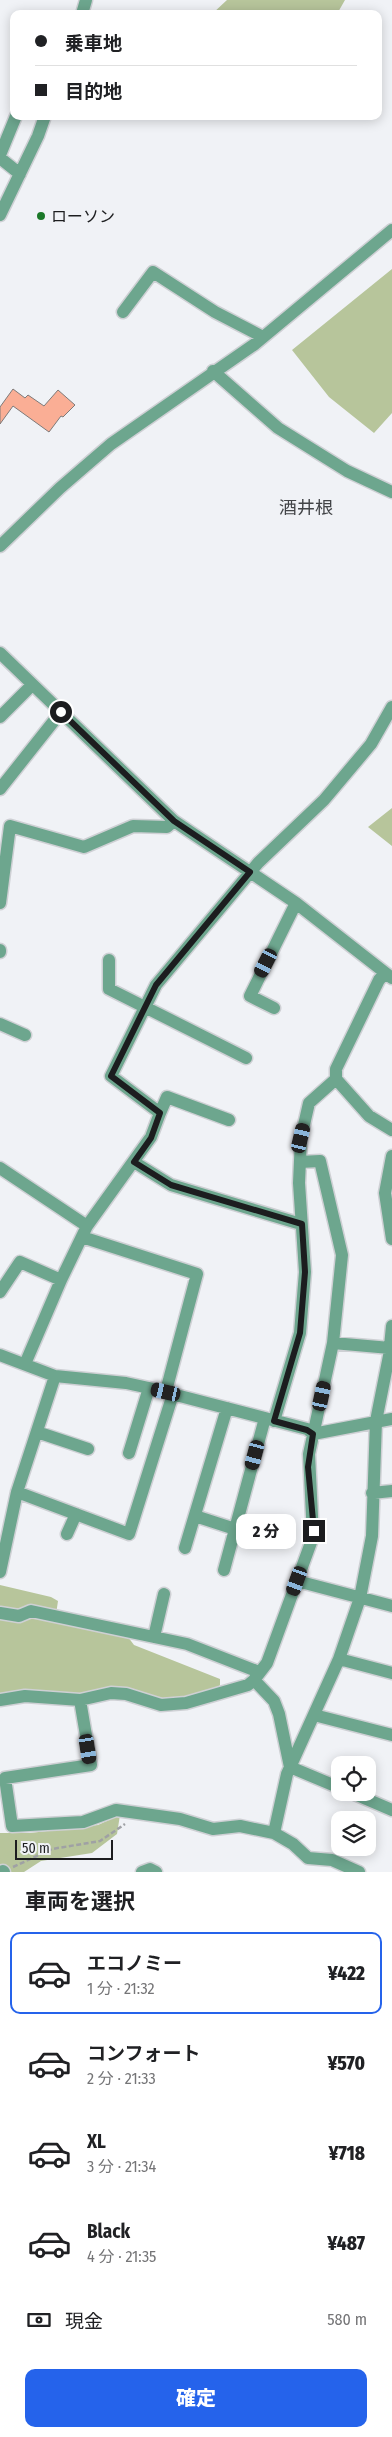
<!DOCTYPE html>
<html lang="ja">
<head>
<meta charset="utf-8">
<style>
  body { margin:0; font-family:"Fira Sans Condensed","Noto Sans JP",sans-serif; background:#f2f2f2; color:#202124; height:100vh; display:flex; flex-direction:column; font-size:19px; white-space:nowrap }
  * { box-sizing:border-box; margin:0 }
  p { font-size:16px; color:#757577 }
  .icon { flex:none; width:28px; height:28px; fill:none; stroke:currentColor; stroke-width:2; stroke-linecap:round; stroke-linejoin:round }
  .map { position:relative; height:1872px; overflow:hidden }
  .side { display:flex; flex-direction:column; background:#fff; flex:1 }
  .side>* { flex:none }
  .banner { position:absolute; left:10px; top:10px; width:372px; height:110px; border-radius:10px; box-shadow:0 2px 12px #0003; display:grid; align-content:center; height:110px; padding:0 25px; background:#fff }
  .fabs { position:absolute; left:331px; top:1756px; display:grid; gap:10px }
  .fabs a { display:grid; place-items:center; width:45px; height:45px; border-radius:10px; background:#fff; box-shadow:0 2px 12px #0003; font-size:25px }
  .scale { position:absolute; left:15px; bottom:12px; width:98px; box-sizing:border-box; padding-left:5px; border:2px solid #1c1d1f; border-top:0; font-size:14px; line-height:18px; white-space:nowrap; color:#1c1d1f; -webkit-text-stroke:4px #f0f2f6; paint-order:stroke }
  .end { position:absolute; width:22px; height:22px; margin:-11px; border:6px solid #1c1d1f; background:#fff; box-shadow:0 0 0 2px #fff }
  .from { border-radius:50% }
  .bubble { position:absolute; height:35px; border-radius:10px; background:#fff; box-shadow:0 2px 12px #0003; font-size:16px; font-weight:800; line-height:35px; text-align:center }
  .car { position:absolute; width:15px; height:30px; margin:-15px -8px; border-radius:6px; box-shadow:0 0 4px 1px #0007; background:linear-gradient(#222 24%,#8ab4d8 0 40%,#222 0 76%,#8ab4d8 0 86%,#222 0) }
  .banner b { display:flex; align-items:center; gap:18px; height:48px; font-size:19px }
  .banner b+b { border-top:1px solid #e0e0e0 }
  .banner i { width:12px; height:12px; background:#202124 }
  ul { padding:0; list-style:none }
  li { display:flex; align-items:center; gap:15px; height:82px; margin:0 10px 8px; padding:0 15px; border:2px solid transparent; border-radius:10px }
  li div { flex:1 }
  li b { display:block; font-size:19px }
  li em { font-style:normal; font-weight:800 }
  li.selected { border-color:#2563eb }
  li>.icon { width:45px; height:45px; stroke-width:1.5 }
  h2 { padding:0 25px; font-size:22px; line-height:60px }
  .pay { display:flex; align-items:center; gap:12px; height:55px; padding:0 25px; font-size:19px }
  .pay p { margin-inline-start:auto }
  .button { display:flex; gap:10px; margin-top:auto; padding:10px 25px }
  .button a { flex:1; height:58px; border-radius:10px; background:#2563eb; color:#fff; font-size:20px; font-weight:800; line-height:58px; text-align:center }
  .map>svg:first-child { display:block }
  .green { fill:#b7c59b }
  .building { fill:#faae95; stroke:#7e7a79 }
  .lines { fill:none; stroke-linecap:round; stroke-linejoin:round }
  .minor-casing { stroke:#ced0d4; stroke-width:15 }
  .path { stroke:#9fa1a4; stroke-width:2.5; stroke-dasharray:5 2.5; stroke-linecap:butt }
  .minor { stroke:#6da68e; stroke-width:12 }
  .route { stroke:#1c1d1f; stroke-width:6 }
  .poi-dot { fill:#1a7828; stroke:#f0f2f6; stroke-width:2 }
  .labels { text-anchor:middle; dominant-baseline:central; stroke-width:5; stroke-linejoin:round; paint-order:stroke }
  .poi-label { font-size:16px; fill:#1c1d1f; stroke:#f0f2f6; text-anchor:start }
  .neighbourhood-label { font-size:18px; fill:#424447; stroke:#f0f2f6 }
</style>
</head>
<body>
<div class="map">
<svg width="392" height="1872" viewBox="0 0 392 1872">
  <rect width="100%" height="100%" fill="#f0f2f6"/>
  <!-- green -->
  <path class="green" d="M227,0h118l-8,14h-125z
    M392,269v144l-18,20 -45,-36 -37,-47z
    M392,808v38l-24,-19z
    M0,1585l51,12 7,4 -3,20 73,16 6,8 86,34v6l-13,19 -46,8 -38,-12 -48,-6 -75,6z
    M120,1815l-3,19 -25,19 -51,8 -17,11h-24v-39h30l68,-8z"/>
  <!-- building -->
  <path class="building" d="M13,389l12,9 3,-3 16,11 14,-16 17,15 -12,12 -2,-1 -12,16 -36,-26 -13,18v-17z"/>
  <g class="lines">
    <defs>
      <path id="minor" d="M82,14l4,-14
        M0,155l16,-39
        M0,158l20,16
        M0,215l38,-79 7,-20
        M123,312l30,-40 62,40 48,25
        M213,371l65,57 69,43 45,21
        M0,546l60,-58 51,-44 144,-100 137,-114
        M0,653l174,168 122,82 96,75
        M0,717l32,-32
        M0,789l61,-77
        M0,903l10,-77 74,21 49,-21 34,1 7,-6
        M0,950v2
        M109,960v29l137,69
        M274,1008l-24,-12 46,-93
        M0,1024l25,11
        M336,1079l33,37 23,14
        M160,1113l7,-16 62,23
        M392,1156l-7,37 7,46
        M134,1162l37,23 130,39
        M300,1162l20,-1 22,94 -9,88
        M0,1168l87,58
        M82,1237l115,37 -31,117
        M0,1292l20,-30 41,18
        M0,1355l55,21 71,7 23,5 158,41 6,5 79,-15
        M25,1364l36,-84 26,-54 64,-89 9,-24 -49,-37 45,-91 102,-122 66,-63 47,-56 21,-37
        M274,1421l26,-88 5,-61 -6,-89 2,-45 8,-35 27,-24v-10l43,-89 6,-7
        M37,1432l51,17
        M129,1453l20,-65
        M17,1492l112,42 44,-140
        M372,1493l20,-2
        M195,1516l40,13
        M67,1534l9,-20
        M185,1548l42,-140
        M224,1570l41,-152
        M0,1572l17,-80 38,-116
        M297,1581l95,25
        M0,1613l19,3 12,-5 156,33 72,28
        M154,1637l10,-43
        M339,1659l53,14
        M254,1680l13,-17 46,-126 -4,-83 24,-111 57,5
        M0,1700l25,-4 55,4 31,-7 15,1 35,11 25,-2 62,-18 6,-5 20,21 5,13 11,53
        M80,1700l11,65 -86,13 7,48 71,-4 33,-12 64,9 33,10 27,-3 34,7 19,11 15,14 24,2 27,12
        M314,1715l78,20
        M290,1767l50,21
        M350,1792l42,18
        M274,1833l13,-59 52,-115 21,-61 12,-62 4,-115 13,-65 3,-30
        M3,1871l1,1
        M142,1872l8,-3 6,3"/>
    </defs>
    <!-- minor casing -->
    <use href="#minor" class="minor-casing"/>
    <!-- path -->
    <path class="path" d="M13,1867l39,-18 48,-8 25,-17"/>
    <!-- minor -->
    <use href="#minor" class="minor"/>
  </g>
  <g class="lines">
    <!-- route -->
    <path class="route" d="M61,712l113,109 76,51 -94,113 -45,91 49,37 -9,25 -17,24 37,23 131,39 3,48 -5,61 -26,88 33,9 6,4 -5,33 6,64"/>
  </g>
  <!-- markers -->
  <circle class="poi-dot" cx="41" cy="216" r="5"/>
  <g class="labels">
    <!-- poi labels -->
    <g class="poi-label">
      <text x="51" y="216">ローソン</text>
    </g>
    <!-- neighbourhood labels -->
    <g class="neighbourhood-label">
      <text x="306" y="508">酒井根</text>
    </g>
  </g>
</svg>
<div class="fabs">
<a><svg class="icon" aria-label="locate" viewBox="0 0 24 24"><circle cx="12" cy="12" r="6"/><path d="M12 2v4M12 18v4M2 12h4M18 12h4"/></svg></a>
<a><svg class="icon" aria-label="layers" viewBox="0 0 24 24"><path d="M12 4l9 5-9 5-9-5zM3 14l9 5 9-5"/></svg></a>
</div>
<div class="scale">50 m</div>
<i class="end from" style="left:61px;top:712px"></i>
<i class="end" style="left:314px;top:1531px"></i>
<div class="bubble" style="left:236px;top:1514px;width:60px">2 分</div>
<i class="car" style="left:266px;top:963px;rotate:207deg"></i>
<i class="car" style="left:301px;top:1138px;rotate:13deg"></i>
<i class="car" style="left:166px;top:1392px;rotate:283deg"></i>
<i class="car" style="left:322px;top:1396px;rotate:12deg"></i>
<i class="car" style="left:255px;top:1455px;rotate:195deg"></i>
<i class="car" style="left:297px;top:1581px;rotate:200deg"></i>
<i class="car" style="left:88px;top:1749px;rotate:171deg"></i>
<div class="banner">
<b><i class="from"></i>乗車地</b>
<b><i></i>目的地</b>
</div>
</div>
<section class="side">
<h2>車両を選択</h2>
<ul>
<li class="selected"><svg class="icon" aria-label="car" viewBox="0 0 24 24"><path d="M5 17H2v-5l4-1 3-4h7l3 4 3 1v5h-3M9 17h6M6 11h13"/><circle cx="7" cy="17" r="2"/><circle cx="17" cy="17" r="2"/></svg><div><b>エコノミー</b><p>1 分 · 21:32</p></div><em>¥422</em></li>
<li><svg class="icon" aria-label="car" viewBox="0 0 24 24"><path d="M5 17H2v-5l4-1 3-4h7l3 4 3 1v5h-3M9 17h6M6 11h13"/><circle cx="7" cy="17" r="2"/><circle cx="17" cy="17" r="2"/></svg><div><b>コンフォート</b><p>2 分 · 21:33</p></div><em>¥570</em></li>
<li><svg class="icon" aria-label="car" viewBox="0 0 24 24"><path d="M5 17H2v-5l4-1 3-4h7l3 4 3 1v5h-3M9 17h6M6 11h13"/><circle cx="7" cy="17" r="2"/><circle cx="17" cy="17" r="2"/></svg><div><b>XL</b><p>3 分 · 21:34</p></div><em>¥718</em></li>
<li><svg class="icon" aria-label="car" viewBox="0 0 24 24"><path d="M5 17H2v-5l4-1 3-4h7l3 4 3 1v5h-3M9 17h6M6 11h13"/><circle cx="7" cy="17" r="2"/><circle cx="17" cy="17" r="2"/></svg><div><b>Black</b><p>4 分 · 21:35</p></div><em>¥487</em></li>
</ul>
<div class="pay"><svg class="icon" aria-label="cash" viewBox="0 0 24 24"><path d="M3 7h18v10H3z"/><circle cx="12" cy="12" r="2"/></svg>現金<p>580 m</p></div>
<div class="button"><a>確定</a></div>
</section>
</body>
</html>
